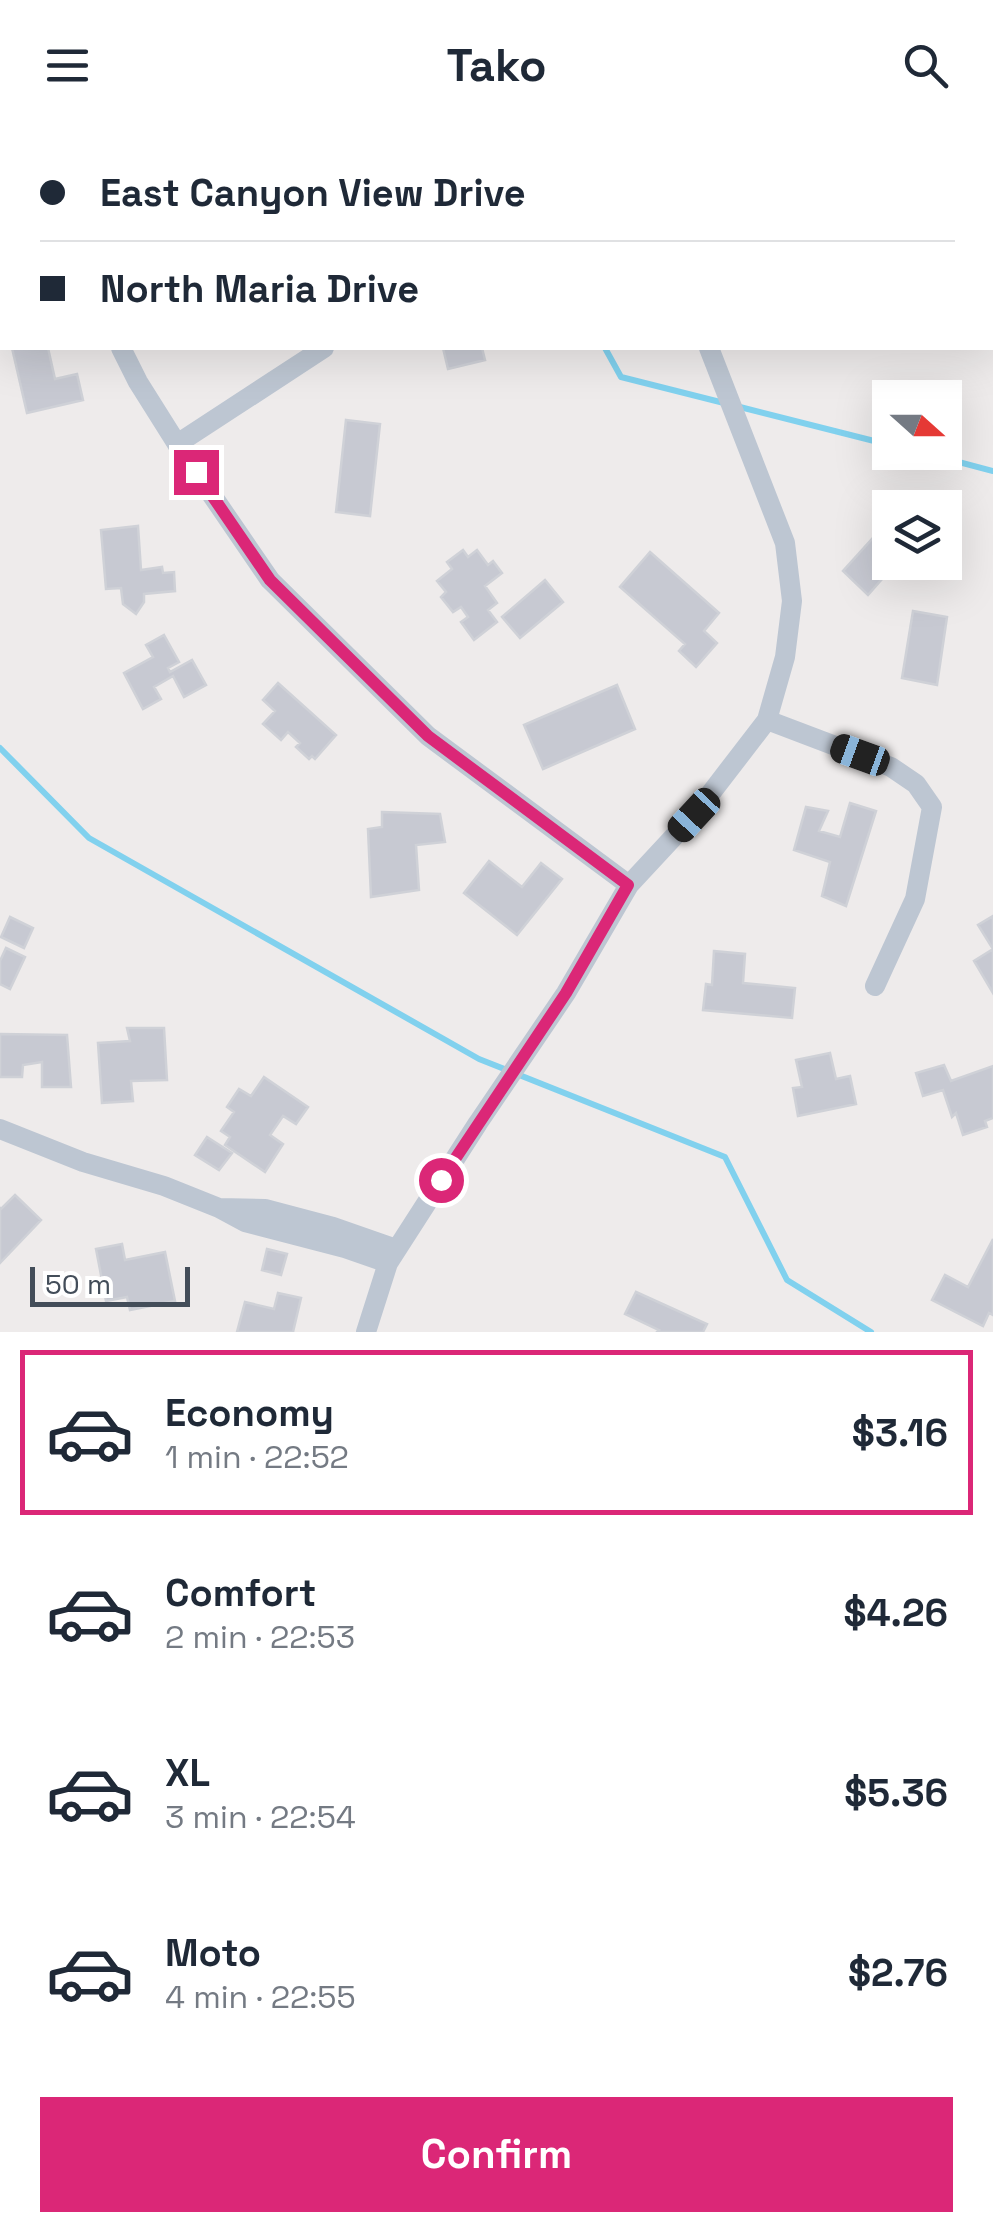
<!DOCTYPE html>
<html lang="en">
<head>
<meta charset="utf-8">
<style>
  body { margin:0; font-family:"Space Grotesk",sans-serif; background:#f6f6f7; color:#1f2937; height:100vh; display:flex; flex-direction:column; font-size:38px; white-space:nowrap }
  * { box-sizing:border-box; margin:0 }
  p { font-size:32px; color:#747a83 }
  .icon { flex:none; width:55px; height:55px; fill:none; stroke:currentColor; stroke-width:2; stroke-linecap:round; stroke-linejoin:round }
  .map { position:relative; height:1202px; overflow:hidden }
  .panel { display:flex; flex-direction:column; background:#fff; flex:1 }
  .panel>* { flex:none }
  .banner { position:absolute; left:0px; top:0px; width:995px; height:220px; box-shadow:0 10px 40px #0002; display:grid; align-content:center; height:220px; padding:0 40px; background:#fff }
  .needle { width:65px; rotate:111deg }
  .controls { position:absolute; left:872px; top:250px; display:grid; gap:20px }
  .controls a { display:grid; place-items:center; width:90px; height:90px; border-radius:0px; background:#fff; box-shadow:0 10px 40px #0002; font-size:50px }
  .scale { position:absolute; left:30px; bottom:25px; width:160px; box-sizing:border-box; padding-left:10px; border:5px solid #434d59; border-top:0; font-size:28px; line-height:35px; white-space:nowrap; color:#434d59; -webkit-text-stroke:8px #fff; paint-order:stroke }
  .end { position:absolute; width:45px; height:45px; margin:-22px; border:12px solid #db2777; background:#fff; box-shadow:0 0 0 5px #fff }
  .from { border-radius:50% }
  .car { position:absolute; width:30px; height:60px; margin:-30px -15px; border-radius:12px; box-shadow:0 0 8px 2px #0007; background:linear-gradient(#222 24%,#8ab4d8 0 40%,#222 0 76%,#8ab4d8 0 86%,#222 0) }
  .banner b { display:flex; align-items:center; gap:35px; height:95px; font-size:38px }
  .banner b+b { border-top:2px solid #e0e1e3 }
  .banner i { width:25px; height:25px; background:#1f2937 }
  ul { padding:18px 0 0; list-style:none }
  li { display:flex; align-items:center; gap:30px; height:165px; margin:0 20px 15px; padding:0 20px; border:5px solid transparent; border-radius:0px }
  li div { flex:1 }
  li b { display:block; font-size:38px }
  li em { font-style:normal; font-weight:600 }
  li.selected { border-color:#db2777 }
  li>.icon { width:90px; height:90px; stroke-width:1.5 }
  .primary-button { display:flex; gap:20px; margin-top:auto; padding:20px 40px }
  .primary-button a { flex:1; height:115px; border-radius:0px; background:#db2777; color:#fff; font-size:40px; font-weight:600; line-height:115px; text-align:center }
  header { display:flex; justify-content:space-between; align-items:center; height:130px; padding:0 40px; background:#fff; font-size:45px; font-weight:600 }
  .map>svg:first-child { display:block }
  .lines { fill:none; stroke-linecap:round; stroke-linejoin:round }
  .stream { stroke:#81d1ee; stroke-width:6 }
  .building { fill:#c7c9d2; stroke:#cfd1d7; stroke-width:2.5 }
  .minor { stroke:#bdc6d2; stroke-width:20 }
  .route { stroke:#db2777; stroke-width:12 }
</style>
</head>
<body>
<header><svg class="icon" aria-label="menu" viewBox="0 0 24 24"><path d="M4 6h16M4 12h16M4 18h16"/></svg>Tako<svg class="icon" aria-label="search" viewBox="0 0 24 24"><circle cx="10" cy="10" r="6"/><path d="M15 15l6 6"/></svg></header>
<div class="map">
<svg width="993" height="1202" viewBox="0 0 993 1202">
  <rect width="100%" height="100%" fill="#eeebeb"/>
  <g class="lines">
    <!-- stream -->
    <path class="stream" d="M562,2l1,-2
      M605,218l16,29 103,26
      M736,276l154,39
      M921,322l72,19
      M0,618l89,90 390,221 246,98 62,123 84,52"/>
  </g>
  <!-- building -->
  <path class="building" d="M12,218h36l7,31 22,-5 6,26 -56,13z
    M443,218h39l3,12 -37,9z
    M346,290l34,4 -10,92 -34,-4z
    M890,389v43h7l-29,33 -25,-24z
    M138,396l3,44 21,-3 1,6 11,-1 1,19 -31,3v8l-8,12 -13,-10 -2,-16 -15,1 -5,-59z
    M463,420l5,7 9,-7 11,15 5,-4 9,12 -17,13 12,17 -9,7 9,12 -23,18 -13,-18 7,-5 -7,-10 -8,5 -12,-15 5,-5 -9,-11 15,-12 -5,-7z
    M650,422l69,61 -15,18 13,12 -21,24 -17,-16 6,-7 -65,-57z
    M545,450l18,22 -43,36 -18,-21z
    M913,481l34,6 -10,68 -35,-7z
    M164,505l15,27 -11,6 2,4 22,-12 14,25 -22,12 -11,-21 -19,11 7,12 -18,10 -19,-36 29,-16 -7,-12z
    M278,553l58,52 -21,24 -3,-3 -3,3 -13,-12 4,-4 -12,-11 -7,8 -18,-16 12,-13 -12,-11z
    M617,555l18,44 -92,40 -19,-44z
    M850,673l26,8 -30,95 -24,-10 8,-34 -36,-12 12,-43 22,4 -9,20 21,6z
    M382,682l58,2 5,28 -29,3 3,45 -48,7 -3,-68 14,-2z
    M489,731l33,26 19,-24 21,16 -45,56 -53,-42z
    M993,786v77l-19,-32 19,-12 -15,-24z
    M10,787l23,11 -9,20 -23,-11z
    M6,818l19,9 -15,32 -10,-5v-23z
    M714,821l31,3 -2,29 52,5 -3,30 -89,-8 3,-26 6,1z
    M127,898h37l3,52 -36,1 2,20 -31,2 -4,-60 32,-2z
    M0,904l67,1 4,52h-29v-25l-19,3 -1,12h-22z
    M830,923l6,26 14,-3 6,28 -58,12 -5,-28 9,-1 -6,-27z
    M944,935l7,16 42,-15v52l-8,3 2,6 -24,8 -7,-22 -4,4 -9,-27 -20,6 -7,-23z
    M264,947l44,30 -12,17 -13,-8 -13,19 13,9 -18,28 -40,-27 5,-8 -9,-6 13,-19 -7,-5 12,-18 12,7z
    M207,1007l25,16 -13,17 -24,-15z
    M15,1065l26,25 -41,43v-55l1,1z
    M993,1109v76l-4,-2 -6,13 -51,-26 13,-25 23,12z
    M122,1114l3,16 40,-8 10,49 -45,9 -3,-13 -21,4 -10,-52z
    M267,1119l20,5 -6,21 -19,-5z
    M636,1162l71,32 -4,8h-46l2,-2 -34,-16z
    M278,1163l23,5 -8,34h-56l8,-30 29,7z"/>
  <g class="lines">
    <!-- minor -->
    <path class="minor" d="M41,0l1,2
      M859,2l4,-2
      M0,22h2
      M121,218l17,34 39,62 93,136 158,156 201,149
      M177,314l147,-96
      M767,590l124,47 25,17 16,23 -17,92 -40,87
      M0,999l83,33 81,24 55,22
      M388,1133l-43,-15 -100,-26 -26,-14 46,1 68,18 63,22
      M366,1202l22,-69 90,-140 88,-130 63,-108 65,-70 73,-95 18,-63 7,-56 -7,-58 -76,-195"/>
  </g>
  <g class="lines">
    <!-- route -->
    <path class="route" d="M196,342l74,108 158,156 200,149 -62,108 -125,187"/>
  </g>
</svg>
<div class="controls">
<a><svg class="needle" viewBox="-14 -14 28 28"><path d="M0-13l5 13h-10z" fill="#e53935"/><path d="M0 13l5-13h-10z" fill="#747a83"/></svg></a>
<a><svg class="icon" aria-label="layers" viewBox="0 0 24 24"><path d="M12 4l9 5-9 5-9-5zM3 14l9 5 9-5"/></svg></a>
</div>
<div class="scale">50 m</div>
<i class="end from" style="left:441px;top:1050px"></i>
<i class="end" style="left:196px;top:342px"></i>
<i class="car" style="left:860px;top:625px;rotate:290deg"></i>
<i class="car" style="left:694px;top:685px;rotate:223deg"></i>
<div class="banner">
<b><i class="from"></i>East Canyon View Drive</b>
<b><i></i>North Maria Drive</b>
</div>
</div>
<section class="panel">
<ul>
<li class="selected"><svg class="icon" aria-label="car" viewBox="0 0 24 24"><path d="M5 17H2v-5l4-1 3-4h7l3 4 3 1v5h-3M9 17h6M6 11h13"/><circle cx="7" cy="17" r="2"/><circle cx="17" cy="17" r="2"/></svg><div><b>Economy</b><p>1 min · 22:52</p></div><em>$3.16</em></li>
<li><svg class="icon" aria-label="car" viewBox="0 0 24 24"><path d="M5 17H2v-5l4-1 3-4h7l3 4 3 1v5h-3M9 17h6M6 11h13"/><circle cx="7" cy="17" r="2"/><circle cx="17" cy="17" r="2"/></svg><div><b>Comfort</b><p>2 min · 22:53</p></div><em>$4.26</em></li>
<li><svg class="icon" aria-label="car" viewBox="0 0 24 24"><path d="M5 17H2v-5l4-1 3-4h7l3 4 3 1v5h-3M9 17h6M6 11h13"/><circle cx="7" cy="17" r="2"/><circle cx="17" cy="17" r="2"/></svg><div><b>XL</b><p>3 min · 22:54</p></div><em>$5.36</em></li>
<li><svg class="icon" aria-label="car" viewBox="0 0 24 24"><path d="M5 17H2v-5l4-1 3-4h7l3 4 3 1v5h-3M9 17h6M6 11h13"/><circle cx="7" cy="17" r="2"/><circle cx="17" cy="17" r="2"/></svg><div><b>Moto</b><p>4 min · 22:55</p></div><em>$2.76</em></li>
</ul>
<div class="primary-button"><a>Confirm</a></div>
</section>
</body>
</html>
